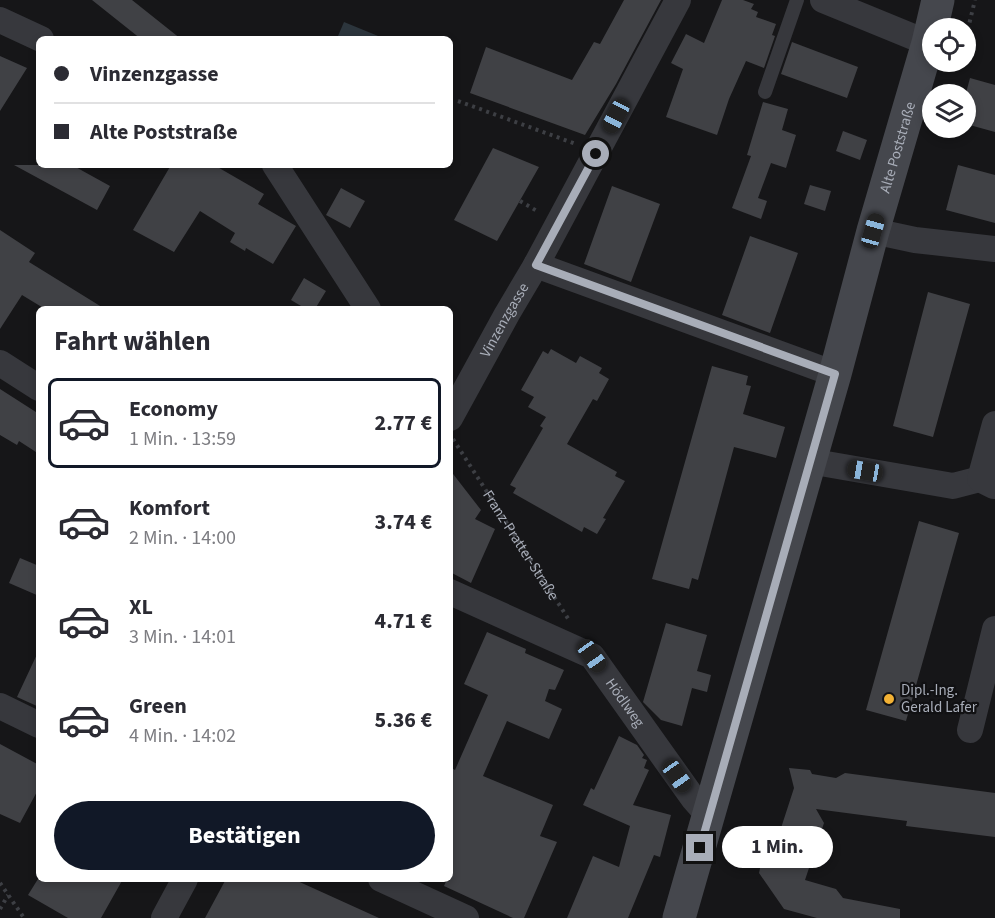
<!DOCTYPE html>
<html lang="de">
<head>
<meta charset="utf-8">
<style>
  body { margin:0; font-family:"Source Sans 3",sans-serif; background:#f2f2f3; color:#2b2b33; height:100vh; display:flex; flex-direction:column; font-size:22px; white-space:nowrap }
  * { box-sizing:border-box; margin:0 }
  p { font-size:20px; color:#7c7c81 }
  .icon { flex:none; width:33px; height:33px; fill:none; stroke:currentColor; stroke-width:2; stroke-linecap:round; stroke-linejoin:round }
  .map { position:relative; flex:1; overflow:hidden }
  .panel { position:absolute; left:36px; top:306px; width:417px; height:576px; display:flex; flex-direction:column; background:#fff; border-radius:9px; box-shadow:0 3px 9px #0003 }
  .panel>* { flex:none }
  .banner { position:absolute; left:36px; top:36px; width:417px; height:132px; border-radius:9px; box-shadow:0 3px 9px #0003; display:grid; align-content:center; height:132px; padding:0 18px; background:#fff }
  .fabs { position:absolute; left:922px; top:18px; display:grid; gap:12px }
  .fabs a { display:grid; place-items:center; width:54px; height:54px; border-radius:50%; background:#fff; box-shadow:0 3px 9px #0003; font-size:30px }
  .end { position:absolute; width:27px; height:27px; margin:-14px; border:8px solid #a8adb8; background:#111; box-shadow:0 0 0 3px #111 }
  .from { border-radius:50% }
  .bubble { position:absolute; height:42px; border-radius:21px; background:#fff; box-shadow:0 3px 9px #0003; font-size:20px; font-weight:700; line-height:42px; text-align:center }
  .car { position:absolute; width:18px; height:36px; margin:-18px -9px; border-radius:8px; box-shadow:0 0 4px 2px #0007; background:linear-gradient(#222 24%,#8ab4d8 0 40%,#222 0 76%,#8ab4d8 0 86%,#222 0) }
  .banner b { display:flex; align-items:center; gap:21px; height:57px; font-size:22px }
  .banner b+b { border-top:2px solid #e1e1e2 }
  .banner i { width:15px; height:15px; background:#2b2b33 }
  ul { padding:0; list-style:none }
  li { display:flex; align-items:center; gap:18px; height:90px; margin:0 12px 9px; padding:0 6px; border:3px solid transparent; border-radius:9px }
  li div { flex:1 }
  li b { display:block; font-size:22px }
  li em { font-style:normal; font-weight:700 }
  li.current { border-color:#111827 }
  li>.icon { width:54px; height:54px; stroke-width:1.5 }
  h2 { padding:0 18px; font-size:27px; line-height:72px }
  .primary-button { display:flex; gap:12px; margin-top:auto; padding:12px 18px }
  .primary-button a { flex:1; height:69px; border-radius:36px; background:#111827; color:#fff; font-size:24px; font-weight:700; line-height:69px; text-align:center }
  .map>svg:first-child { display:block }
  .water { fill:#2c353c }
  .building { fill:#404145 }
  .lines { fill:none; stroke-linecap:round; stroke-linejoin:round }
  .path { stroke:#3d3f44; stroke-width:4; stroke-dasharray:3 4.5; stroke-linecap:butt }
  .service { stroke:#37383d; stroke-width:14 }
  .minor { stroke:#37383d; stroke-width:26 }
  .secondary { stroke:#45474d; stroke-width:33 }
  .route { stroke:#a8adb8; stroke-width:8 }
  .poi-dot { fill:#f2b134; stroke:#111113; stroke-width:2 }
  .labels { text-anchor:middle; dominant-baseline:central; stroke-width:4.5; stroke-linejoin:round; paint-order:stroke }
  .street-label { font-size:15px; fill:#a8adb8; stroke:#111113 }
  .poi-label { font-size:15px; fill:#a8adb8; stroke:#111113; text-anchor:start }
</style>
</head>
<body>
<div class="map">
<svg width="995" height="918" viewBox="0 0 995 918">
  <rect width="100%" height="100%" fill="#161618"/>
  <!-- water -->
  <path class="water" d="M344,22l39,16 -1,1h-36l-8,-3z"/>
  <!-- building -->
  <path class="building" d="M92,0h40l49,39h-40z
    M624,0h37l-45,84 -31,51 -115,-42 16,-46 86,33 22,-38 6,2z
    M722,0h21l11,4 -3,5 7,3 -2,5 20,7 -4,11 3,1 -11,32 -18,-7 -17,38 -12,36 -51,-18 17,-48 -12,-6 15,-29 18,9z
    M792,42l66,25 -11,31 -66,-24z
    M0,56l27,12 -27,43z
    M970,78l25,7v47l-29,-8v-31z
    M763,102l25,7 -6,21 14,5 -10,33 -15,-5 -13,35 9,3 -6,18 -29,-11 19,-52 -4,-1z
    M843,131l24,9 -7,20 -24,-9z
    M493,148l46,19 -42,74 -43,-21z
    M14,165h58l38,21 -13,24z
    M171,165h43l50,29 -6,10 38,22 -23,38 -27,-16 -1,3 -15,-9 5,-9 -35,-22 -26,41 -41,-22z
    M958,165l37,10v48l-49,-13z
    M810,185l21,6 -6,20 -21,-7z
    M612,186l48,18 -29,78 -47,-18z
    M341,188l24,13 -15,27 -24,-13z
    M0,230l35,23 -6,9 76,47h-60l-23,-14 -22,34z
    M750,236l48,17 -28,80 -48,-18z
    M304,278l22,13 -11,18h-9l-15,-9z
    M928,292l42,12 -37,133 -40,-11z
    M551,349l25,14 4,-7 22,12 -3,5 10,6 -12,22 -4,-2 -26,45 50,28 -2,4 10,5 -22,37 3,1 -9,15 -13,-7 -2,5 -69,-39 3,-5 -6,-3 33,-57 -3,-2 6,-9 -18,-10 6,-10 -13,-7 22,-39 5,3z
    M712,366l36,10 -2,9 5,1 -8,28 42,13 -9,31 -42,-11 -36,133 -6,-2 -3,11 -37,-10z
    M0,389l39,25v40l-20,-13 -2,4 -17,-10z
    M450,470l31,40 -6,9 20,10 -24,54 -21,-11z
    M919,521l40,12 -53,188 -40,-11z
    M20,558l19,8v30l-30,-13z
    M666,623l41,12 -10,36 14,4 -4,17 -15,-4 -10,38 -21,-6 -18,-18z
    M487,632l39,17 -1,4 39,17 -9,20 -6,-1 -4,12 17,8 -13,30 -42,-18 -24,55 70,29 -13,31 17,6 -33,76h-11l-69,-32 3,-7h3v-112l5,3 33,-75 -24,-11z
    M39,650v57l-22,-10z
    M619,736l18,9 7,10 -2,3 5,2 -3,8 5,2 -16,35 38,10 -11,42 -6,-2 -26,63h-61l26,-62 26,11 11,-41 -47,-21 8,-17 3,2z
    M0,744l39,21v23l-19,35 -20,-9z
    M789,768l21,2 2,4 24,4 9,-5 150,20v44l-89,-11 1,-5 -91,-12 8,14 -19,57 31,9 7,9 57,11v9h-83l-33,-9 -25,-36 3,-14 8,3 24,-74z
    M38,879h85l-22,39h-33l-40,-23z
    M226,879h67l86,39h-174z"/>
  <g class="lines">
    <!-- path -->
    <g class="path">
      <path d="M966,37l9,-37"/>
      <path d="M458,101l118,43"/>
      <path d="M520,201l17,10 -1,2"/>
      <path id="s1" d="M453,439l116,181"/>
      <path d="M0,883l24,35"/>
      <path d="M0,909l8,-14"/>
    </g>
    <!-- service -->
    <path class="service" d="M765,92l32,-92"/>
    <!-- minor -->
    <g class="minor">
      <path d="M823,0l105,43"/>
      <path d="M0,20l41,19"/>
      <path d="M275,165l93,144"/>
      <path d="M873,231l42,9 80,9"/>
      <path d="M536,265l299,109"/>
      <path d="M0,363l39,25"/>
      <path id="s2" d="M450,418l57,-104 29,-49 142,-265"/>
      <path d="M809,461l144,25 27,-7"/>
      <path d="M994,486l-14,-7 15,-55"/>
      <path id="s3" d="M450,592l142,64 101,142 16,18"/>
      <path d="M0,706l39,19"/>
      <path d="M970,730l25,-101"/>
      <path d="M381,879l85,39"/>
      <path d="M164,918l21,-39"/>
    </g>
    <!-- secondary -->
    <path class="secondary" id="s4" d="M679,918l156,-544 38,-143 55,-188 10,-43"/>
  </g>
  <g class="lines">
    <!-- route -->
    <path class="route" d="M596,154l-60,111 299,109 -135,474"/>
  </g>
  <!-- markers -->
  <circle class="poi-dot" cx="889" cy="699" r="6"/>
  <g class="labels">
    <!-- street labels -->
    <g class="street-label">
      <text stroke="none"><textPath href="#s4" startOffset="801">Alte Poststraße</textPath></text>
      <text stroke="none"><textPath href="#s2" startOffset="112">Vinzenzgasse</textPath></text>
      <text stroke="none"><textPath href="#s1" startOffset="126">Franz-Pratter-Straße</textPath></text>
      <text stroke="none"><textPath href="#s3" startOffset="213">Hödlweg</textPath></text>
    </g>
    <!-- poi labels -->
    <g class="poi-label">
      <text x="901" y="690">Dipl.-Ing.<tspan x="901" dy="17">Gerald Lafer</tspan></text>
    </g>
  </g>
</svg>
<div class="fabs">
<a><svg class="icon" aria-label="locate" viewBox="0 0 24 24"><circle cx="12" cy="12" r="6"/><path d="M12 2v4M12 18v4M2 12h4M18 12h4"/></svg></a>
<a><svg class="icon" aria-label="layers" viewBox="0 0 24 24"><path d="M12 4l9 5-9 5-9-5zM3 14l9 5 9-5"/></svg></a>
</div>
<i class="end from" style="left:596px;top:154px"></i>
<i class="end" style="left:700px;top:848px"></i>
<div class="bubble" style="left:722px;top:826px;width:111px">1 Min.</div>
<i class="car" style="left:616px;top:116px;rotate:208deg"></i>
<i class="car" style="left:873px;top:231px;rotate:16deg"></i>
<i class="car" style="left:865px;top:471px;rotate:280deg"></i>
<i class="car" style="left:592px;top:656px;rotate:145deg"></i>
<i class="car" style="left:677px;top:776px;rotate:145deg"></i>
<div class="banner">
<b><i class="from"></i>Vinzenzgasse</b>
<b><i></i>Alte Poststraße</b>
</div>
<section class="panel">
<h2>Fahrt wählen</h2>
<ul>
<li class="current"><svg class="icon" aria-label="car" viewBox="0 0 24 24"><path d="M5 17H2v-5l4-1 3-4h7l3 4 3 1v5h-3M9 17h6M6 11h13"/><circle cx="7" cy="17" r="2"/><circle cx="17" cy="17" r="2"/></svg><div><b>Economy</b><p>1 Min. · 13:59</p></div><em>2.77 €</em></li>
<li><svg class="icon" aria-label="car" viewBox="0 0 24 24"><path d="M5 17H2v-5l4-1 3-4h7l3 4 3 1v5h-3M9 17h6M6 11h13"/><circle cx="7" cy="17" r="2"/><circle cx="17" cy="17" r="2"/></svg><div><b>Komfort</b><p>2 Min. · 14:00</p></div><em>3.74 €</em></li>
<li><svg class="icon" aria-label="car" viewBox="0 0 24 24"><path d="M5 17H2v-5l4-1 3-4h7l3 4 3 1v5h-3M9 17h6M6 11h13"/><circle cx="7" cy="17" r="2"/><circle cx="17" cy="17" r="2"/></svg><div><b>XL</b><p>3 Min. · 14:01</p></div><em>4.71 €</em></li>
<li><svg class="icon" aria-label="car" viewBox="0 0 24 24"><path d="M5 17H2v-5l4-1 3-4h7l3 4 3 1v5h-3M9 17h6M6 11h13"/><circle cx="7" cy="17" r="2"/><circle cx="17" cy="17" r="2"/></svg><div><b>Green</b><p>4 Min. · 14:02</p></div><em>5.36 €</em></li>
</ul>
<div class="primary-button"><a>Bestätigen</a></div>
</section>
</div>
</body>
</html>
